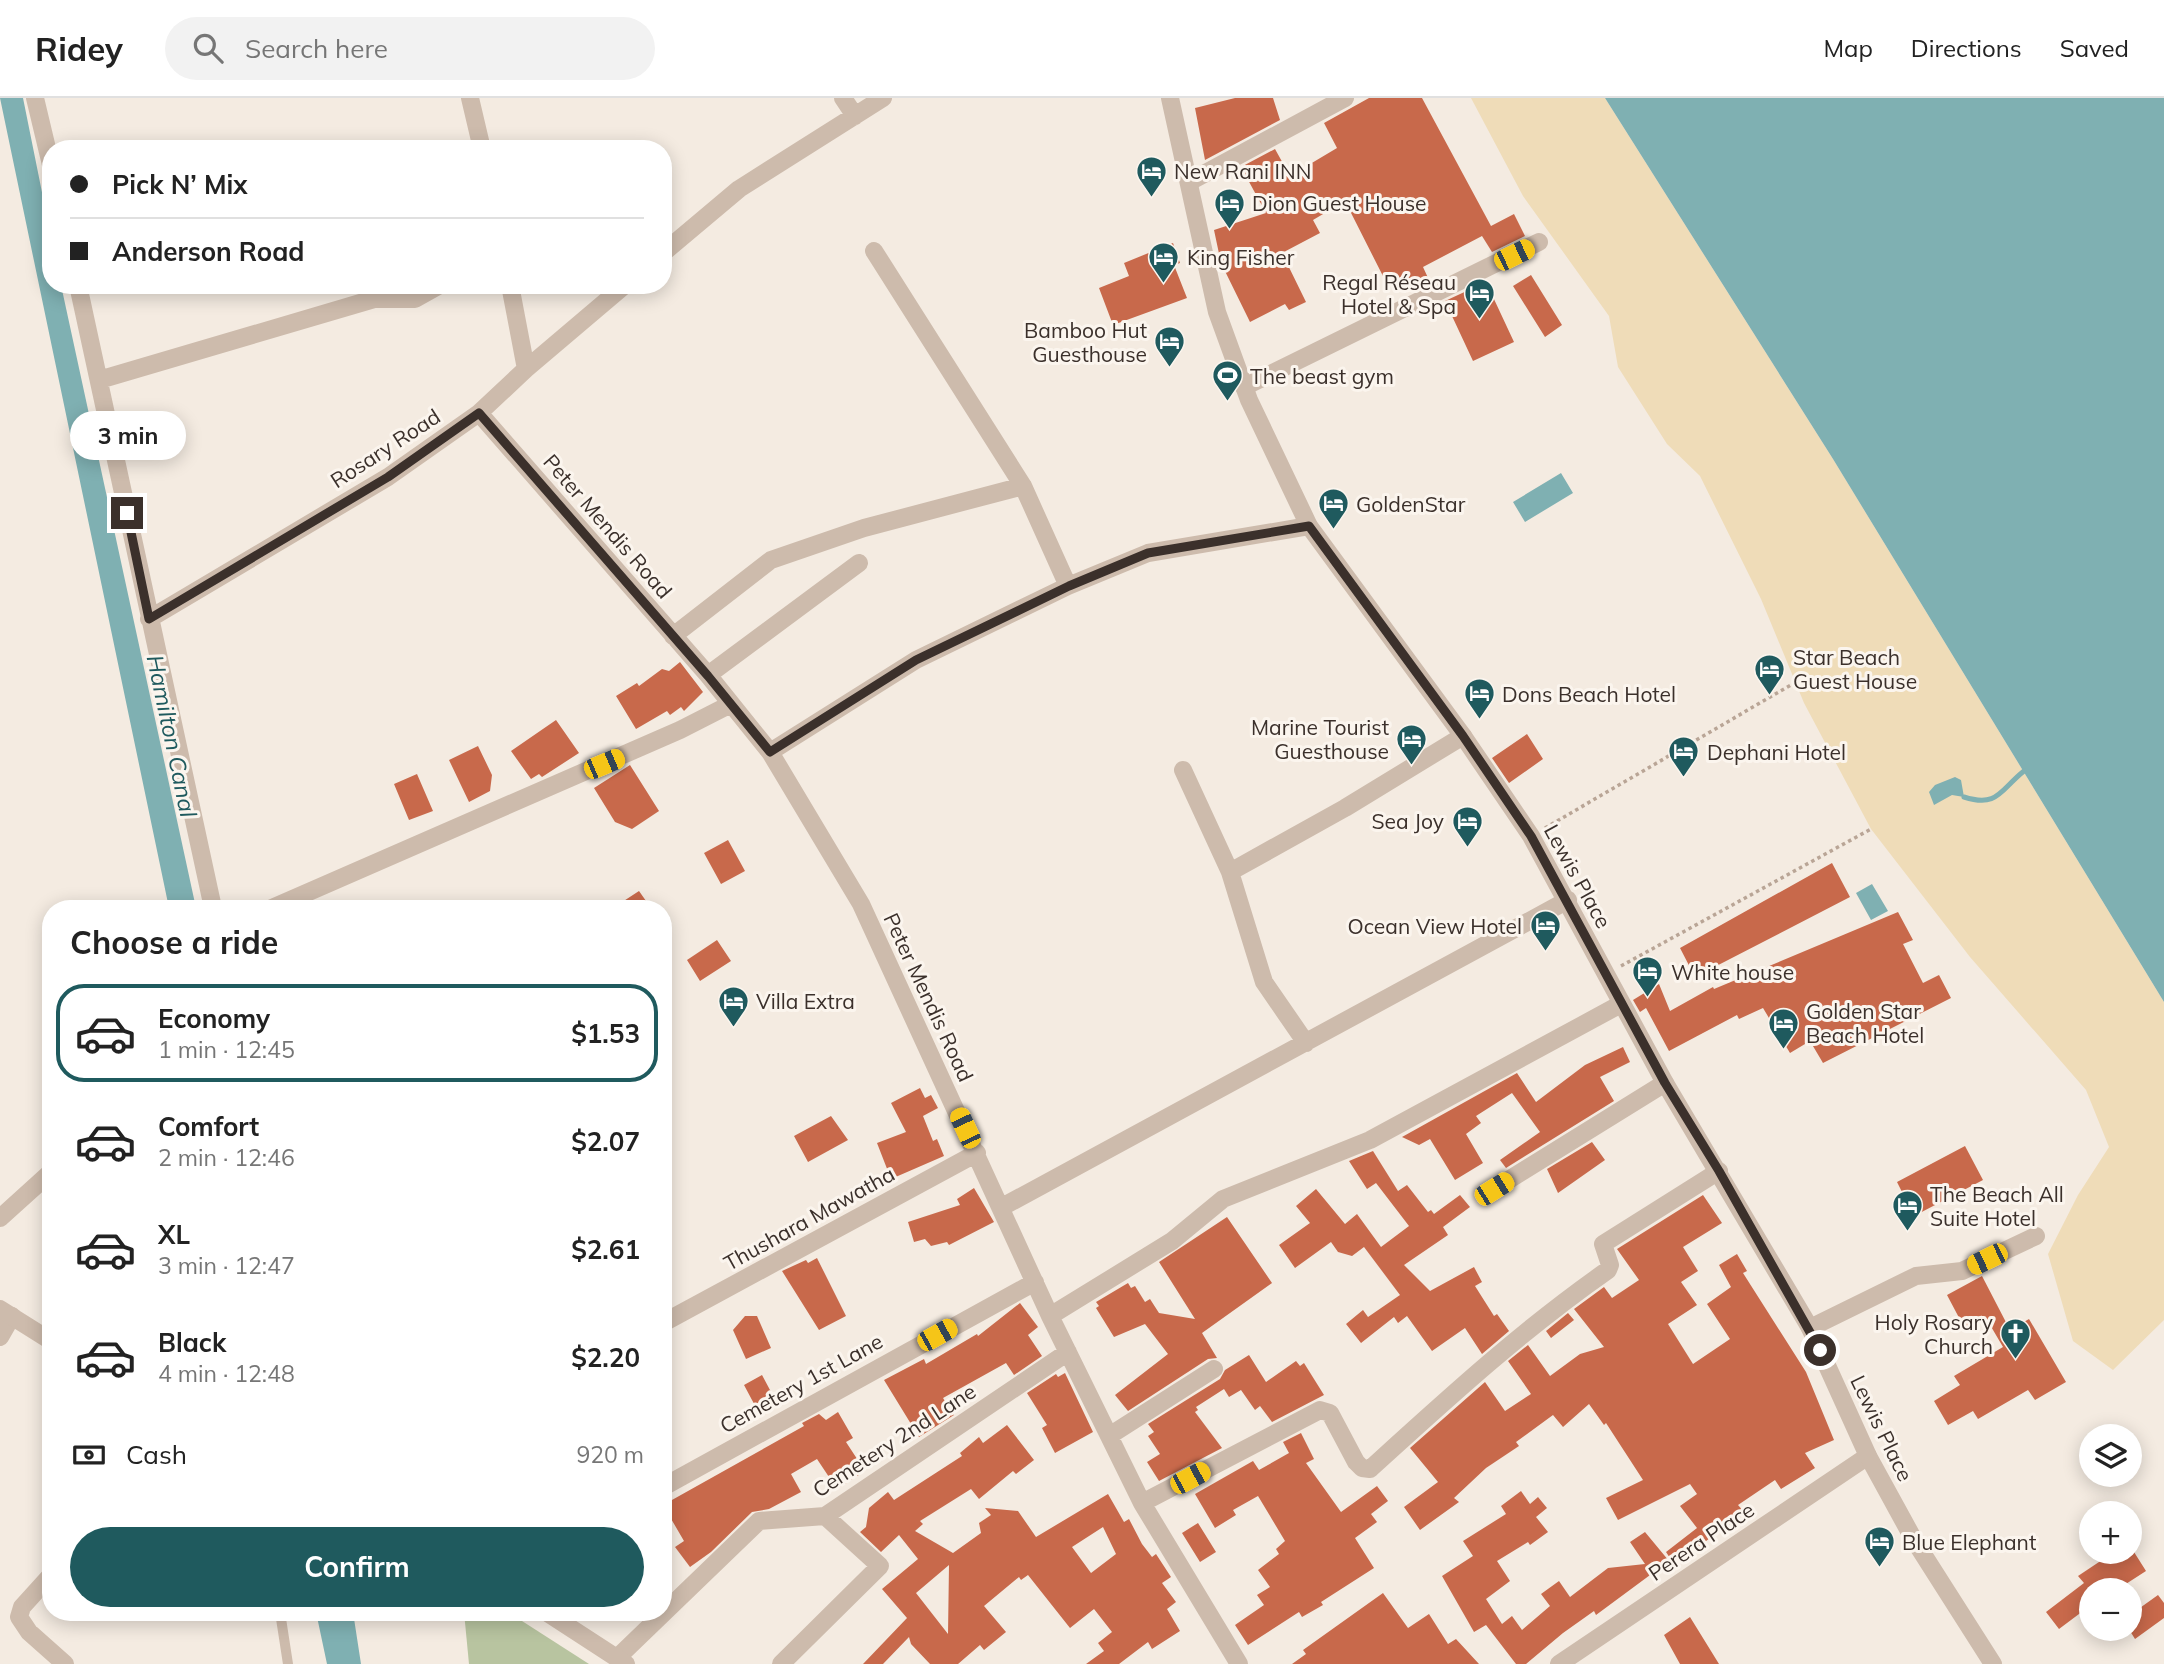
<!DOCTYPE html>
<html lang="en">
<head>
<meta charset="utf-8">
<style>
  body { margin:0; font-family:Mulish,sans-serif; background:#f2f2f2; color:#222; height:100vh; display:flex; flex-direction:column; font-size:26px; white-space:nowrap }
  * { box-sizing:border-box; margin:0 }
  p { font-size:23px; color:#767676 }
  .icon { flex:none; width:38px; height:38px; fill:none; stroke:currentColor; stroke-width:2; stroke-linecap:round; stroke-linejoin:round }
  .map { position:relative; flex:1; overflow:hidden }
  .drawer { position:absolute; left:42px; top:802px; width:630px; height:721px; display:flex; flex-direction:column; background:#fff; border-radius:28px; box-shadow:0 4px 18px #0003 }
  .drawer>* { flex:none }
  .guide { position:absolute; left:42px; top:42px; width:630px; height:154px; border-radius:28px; box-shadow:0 4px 18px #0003; display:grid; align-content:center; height:154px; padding:0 28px; background:#fff }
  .buttons { position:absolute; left:2079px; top:1326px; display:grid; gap:14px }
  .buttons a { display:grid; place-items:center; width:63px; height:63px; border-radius:50%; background:#fff; box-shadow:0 4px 18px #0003; font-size:35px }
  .end { position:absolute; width:32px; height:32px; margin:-16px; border:9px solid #3b302b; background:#fff; box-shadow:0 0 0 4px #fff }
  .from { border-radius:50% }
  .bubble { position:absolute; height:49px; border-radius:24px; background:#fff; box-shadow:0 4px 18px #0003; font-size:23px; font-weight:700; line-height:49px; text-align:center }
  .car { position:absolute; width:21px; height:42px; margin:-21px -10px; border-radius:9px; box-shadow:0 0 5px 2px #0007; background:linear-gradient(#f5c518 24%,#345 0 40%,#f5c518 0 76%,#345 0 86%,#f5c518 0) }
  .guide b { display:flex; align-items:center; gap:24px; height:66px; font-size:26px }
  .guide b+b { border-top:2px solid #e0e0e0 }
  .guide i { width:18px; height:18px; background:#222 }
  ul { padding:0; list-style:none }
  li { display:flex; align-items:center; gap:21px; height:98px; margin:0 14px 10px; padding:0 14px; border:4px solid transparent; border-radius:28px }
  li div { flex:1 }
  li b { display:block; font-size:26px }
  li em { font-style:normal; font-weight:700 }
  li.on { border-color:#1f5a5e }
  li>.icon { width:63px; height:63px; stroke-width:1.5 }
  h2 { padding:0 28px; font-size:32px; line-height:84px }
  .pay { display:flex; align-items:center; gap:18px; height:77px; padding:0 28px; font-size:26px }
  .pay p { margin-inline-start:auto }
  .action { display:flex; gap:14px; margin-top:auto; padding:14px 28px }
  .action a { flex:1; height:80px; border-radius:42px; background:#1f5a5e; color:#fff; font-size:28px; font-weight:700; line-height:80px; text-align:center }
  header { display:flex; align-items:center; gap:42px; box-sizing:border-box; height:98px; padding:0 35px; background:#fff; border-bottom:2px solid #e0e0e0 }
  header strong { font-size:33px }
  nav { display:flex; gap:38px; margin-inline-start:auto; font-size:24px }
  .search { width:490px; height:63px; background:#f2f2f2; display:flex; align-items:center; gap:18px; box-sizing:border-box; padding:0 24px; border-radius:38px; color:#767676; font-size:26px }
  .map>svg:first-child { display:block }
  .green { fill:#b8c4a0 }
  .sand { fill:#efdcb8 }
  .water { fill:#7fb0b2 }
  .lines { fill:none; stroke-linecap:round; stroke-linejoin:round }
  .stream { stroke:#7fb0b2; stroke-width:5 }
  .building { fill:#c8694b; fill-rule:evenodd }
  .path { stroke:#b9a596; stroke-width:3.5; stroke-dasharray:3.5 3.5; stroke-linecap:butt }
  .service { stroke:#cdbbac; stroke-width:10 }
  .minor { stroke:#cdbbac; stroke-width:18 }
  .tertiary { stroke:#cdbbac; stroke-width:18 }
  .route { stroke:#3b302b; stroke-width:9 }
  .labels { text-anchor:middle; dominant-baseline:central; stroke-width:6; stroke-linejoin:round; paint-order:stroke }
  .poi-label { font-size:21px; fill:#3b302b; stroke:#fbf5ee; text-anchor:start }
  .street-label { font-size:21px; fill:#3b302b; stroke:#fbf5ee }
  .water-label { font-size:23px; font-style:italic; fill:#1f5a5e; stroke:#fbf5ee }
</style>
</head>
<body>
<header>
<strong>Ridey</strong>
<div class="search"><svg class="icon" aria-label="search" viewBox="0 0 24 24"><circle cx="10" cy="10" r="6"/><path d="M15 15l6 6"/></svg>Search here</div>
<nav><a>Map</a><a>Directions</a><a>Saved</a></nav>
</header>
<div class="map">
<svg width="2164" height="1566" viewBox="0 0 2164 1566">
  <rect width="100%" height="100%" fill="#f4ebe1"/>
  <!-- green -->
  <path class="green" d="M464,1514h44l81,52h-120z"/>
  <!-- sand -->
  <path class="sand" d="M1471,0h134l228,361 331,543v318l-51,50 -40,-29 -25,-87 30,-59 31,-48 -23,-57 -116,-133 -99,-128 -67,-126 -43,-104 -61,-123 -33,-32 -49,-77 -9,-51 -86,-120z"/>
  <!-- water -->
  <path class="water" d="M0,0h23l28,139v48h10l135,623h-27z
    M1605,0h559v904l-331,-543z
    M1561,375l12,20 -48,29 -12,-20z
    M1955,679l6,3 3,17 -12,-2 -18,10 -5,-13 6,-7z
    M1872,786l16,27 -17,9 -15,-27z
    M316,1514h37l8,52h-34z"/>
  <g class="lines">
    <!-- stream -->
    <path class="stream" d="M1964,699c34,11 36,-7 60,-26"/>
  </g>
  <!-- building -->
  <path class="building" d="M1235,0h38l7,22 -75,40 -10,-52z
    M1369,0h53l69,128 23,-12 11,22 -33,16 -10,-16 -59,31 6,13 -24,13 -7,-14 -10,7 -43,-85 -32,19 7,13 -38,20 24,49 -17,8 -4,-6 -35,18 -29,-59 -7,-33 52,-17 -25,-46 34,-18 15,27 47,-28 -13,-25z
    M1173,145l7,20 -6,2 13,33 -74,27 -14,-37 30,-12 -5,-13z
    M1531,177l31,50 -17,12 -32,-51z
    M1486,184l28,60 -41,19 -28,-60z
    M680,564l23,30 -19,19 -3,-4 -11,8 -3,-4 -31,18 -20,-33 21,-13 2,3 23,-17 7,2z
    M556,622l23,33 -37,24 -3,-3 -8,5 -20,-28z
    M1527,636l16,25 -34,24 -17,-25z
    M478,648l14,29 -2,16 -21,11 -20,-42z
    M630,667l29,46 -27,18 -17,-7 -21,-34z
    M417,676l16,37 -24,9 -15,-36z
    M728,742l17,31 -24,13 -17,-31z
    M1832,765l18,34 -155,80 -15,-29z
    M639,793l12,17h-38z
    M1898,814l15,28 -10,4 20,39 16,-8 12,23 -128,65 -13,-22 -20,12 -27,-45 -24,11 -2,-4 -68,36 -23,-43 -6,4 -7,-12 26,-16 11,27 43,-24 1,2z
    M717,842l14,21 -31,20 -13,-21z
    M1623,949l7,15 -30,15 14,24 -108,67 -6,-8 40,-28 -28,-39 -36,23 5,7 -15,11 17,29 -28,17 -25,-41 -11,6 -17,-8 115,-64 19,29 49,-37z
    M920,990l5,10 6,-3 7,13 -15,8 10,25 4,-2 7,17 -53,23 -14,-36 29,-11 -15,-29z
    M831,1018l17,24 -40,22 -14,-26z
    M1592,1044l13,18 -47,33 -11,-24z
    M1965,1048l18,34 -69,36 -17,-34z
    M1373,1053l25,40 9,-6 21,27 3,-2 3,4 26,-19 10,12 -27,20 5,8 -44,30 26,26 44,-24 8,15 -7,4 19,30 3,-2 12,17 -27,23 -17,-26 -33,23 -25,-35 -9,7 -4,-6 -33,26 -15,-19 17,-14 5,7 32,-22 -36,-48 -12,9 -14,-4 -7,-10 -36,26 -16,-23 31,-22 -14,-17 20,-17 29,35 12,-10 24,33 28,-21 -33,-43 -9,6 -18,-28z
    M974,1090l20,34 -45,23 -2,-3 -16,4 -6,-7 -11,3 -6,-20 52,-17 -3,-6z
    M1703,1097l19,28 -39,24 15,24 -17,11 16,23 -29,19 25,40 37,-25 -23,-35 24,-17 -12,-22 18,-11 10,17 -4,2 63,99 28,68 -29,13 10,15 -34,21 -6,-9 -37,25 7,8 -71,51 -8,-12 31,-24 -17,-22 17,-12 -7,-10 -72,36 -12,-22 37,-18 -37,-57 -2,2 -15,-21 -26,23 -10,-12 -37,27 3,4 -33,22 -32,30 5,4 -39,28 -16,-23 34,-25 -28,-34 75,-66 20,29 26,-17 -23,-33 20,-16 22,31 30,-22 24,-7 -30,-38 30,-22 8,11 27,-18 -22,-31z
    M1227,1119l45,66 -70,50 15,25 -9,1 -80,52 -13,-16 53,-41 -23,-30 -31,13 -18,-29 3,-2 -3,-4 32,-19 3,5 4,-2 10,16 5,-3 9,14 36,6 -36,-57z
    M817,1160l29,58 -27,14 -37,-59 24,-11 2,3z
    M1982,1178l28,54 19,-11 37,63 -31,18 -7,-10 -50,29 -5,-8 -25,14 -14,-24 26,-16 -6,-9 49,-29 -17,-29 -21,11 -18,-34z
    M1020,1205l18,24 -10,8 14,21 -28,19 -8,-12 -63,35 11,17 -35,22 -35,-57 40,-21 2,5 51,-30 1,2z
    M1568,1215l6,7 -23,18 -5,-7z
    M745,1218h12l14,32 -25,11 -13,-29z
    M1249,1257l17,27 30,-21 4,5 4,-3 20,32 -52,27 -12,-16 -5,4 -14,-20 -12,7 -5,-8 -28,18 2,3 -3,2 27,36 -63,33 -12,-19 13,-8 -12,-18 6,-4 -6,-8 72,-45 5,-9z
    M1065,1275l28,59 -38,21 -13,-25 5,-3 -20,-32 29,-19 2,3z
    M762,1277l16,30 -18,10 -16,-30z
    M838,1314l15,26 -7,4 19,29 -28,18 -20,-30 -26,15 10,18 -32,17 -17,3 -41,40 -21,15 -15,-20 9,-6 -21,-36 141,-79 -2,-3 17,-9 7,6z
    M1007,1327l27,35 -18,14 -3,-3 -34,28 -8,-10 -51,32 3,3 -8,7 38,22 28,-20 -2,-10 12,-8 -6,-7 33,3 18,26 72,-43 16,28 5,-3 13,25 10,13 4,-3 15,23 -9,6 14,19 -9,7 13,22 -28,18 -4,-7 -29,22h-33l18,-13 -6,-8 14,-11 -18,-23 -24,19 -42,-53 -7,5 -2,-3 -35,29 22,26 -22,18 -4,-5 -22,19h-28l-19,-20 -2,-7 -26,27h-20l44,-46 -25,-29 36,-30 -19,-24 -18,17 -21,-20 6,-5 3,-19 19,-16 6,8 68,-44 -2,-3 19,-16 4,6zM1103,1429l13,27 -25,19 -19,-26zM949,1467l-1,69 -32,-41z
    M1301,1335l13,26 -8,4 35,49 36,-26 11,15 -17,13 6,8 -22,16 19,30 -53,34 2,3 -21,12 -3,-5 -51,33 -13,-20 29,-20 -7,-10 13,-8 -12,-17 21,-16 -3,-5 9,-8 -27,-45 -25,14 3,5 -21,13 -20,-34 58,-33 6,9 30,-17 -6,-11z
    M1521,1393l9,13 8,-7 9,11 -11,9 12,15 -18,13 -2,-3 -31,19 13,20 -24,18 16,25 10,-8 10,14 28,-24 -9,-12 18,-13 11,16 38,-29 37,-4 -15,-22 15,-10 24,29 -73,54 -2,-4 -31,22 -37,31h-10l-30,-39 -12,7 -32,-56 31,-20 -10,-15 43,-27 -5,-8z
    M1198,1425l18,29 -16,10 -18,-29z
    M2114,1454h5l4,7 11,-7 12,19 -31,20h-24v14l-32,24 -13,-17 38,-29 -6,-7z
    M1383,1495l25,35 21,-14 19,30 8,-5 23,25h-187l14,-10 -3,-4z
    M2158,1497l6,8v15l-29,21 -5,-8v-16z
    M1690,1519l29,47h-39l-16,-29z"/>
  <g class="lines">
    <!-- path -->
    <path class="path" d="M1545,730l251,-146
      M1621,868l250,-137"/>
    <!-- service -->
    <path class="service" d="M280,1514l8,52"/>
    <!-- minor -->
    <path class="minor" d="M35,0l16,67
      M470,0l12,51
      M843,0l12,18
      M1189,84l156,-84
      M874,153l149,235 45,100
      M663,155l76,-64 144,-91
      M78,187l135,623
      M510,187l16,84
      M99,282l275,-81h41l25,-14
      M1244,289l295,-145
      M479,315l229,262 62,77 91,152 189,412 92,187 97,161
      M149,521l239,-142 91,-64 47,-44 99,-84
      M673,538l98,-76 93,-32 159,-42
      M708,577l151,-112
      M770,654l146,-92 152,-74 80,-33 161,-27
      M1183,672l47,102 34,110 42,61
      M1230,774l115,-64 118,-72
      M272,810l408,-178 51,-26
      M1494,1091l171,-106
      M1002,1109l566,-307
      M0,1120l51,-46
      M1050,1218l122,-75 51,-42 147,-59 251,-136
      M663,1225l314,-170
      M1810,1230l106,-52 46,-5 74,-35
      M0,1239l12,-21
      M1109,1338l105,-67
      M663,1389l372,-205
      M1142,1405l178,-93 10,3 26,49 6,6 8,1c77,-70 152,-139 238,-199l2,-5 -7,-21 116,-73
      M51,1477l-29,32 -3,10 10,15 36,32
      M617,1560l142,-137 66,-5 243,-164
      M781,1566l99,-98 -55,-50
      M1559,1566l309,-208"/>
    <!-- tertiary -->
    <path class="tertiary" d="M1170,0l47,214 32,88 60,126 154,210 68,100 134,247 145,245 58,128 46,84 79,124
      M0,1211l51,32
      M546,1514l80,52"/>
  </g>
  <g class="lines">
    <!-- route -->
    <path class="route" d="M127,415l22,106 239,-142 91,-64 229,263 62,76 146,-92 153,-74 79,-33 161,-27 154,210 68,100 134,247 54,88 101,179"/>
  </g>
  <!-- icons -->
  <defs>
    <symbol id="hotel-pin" viewBox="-11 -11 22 30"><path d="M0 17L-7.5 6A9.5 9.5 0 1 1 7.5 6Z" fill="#1f5a5e" stroke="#fbf5ee"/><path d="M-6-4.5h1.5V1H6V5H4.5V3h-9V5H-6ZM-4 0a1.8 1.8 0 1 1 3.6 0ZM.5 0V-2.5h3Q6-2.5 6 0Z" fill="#fff"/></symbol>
    <symbol id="stadium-pin" viewBox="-11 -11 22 30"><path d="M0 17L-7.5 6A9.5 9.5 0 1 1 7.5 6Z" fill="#1f5a5e" stroke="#fbf5ee"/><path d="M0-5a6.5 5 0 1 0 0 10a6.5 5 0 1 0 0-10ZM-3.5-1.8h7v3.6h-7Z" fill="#fff"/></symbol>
    <symbol id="church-pin" viewBox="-11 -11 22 30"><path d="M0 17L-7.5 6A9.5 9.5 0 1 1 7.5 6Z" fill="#1f5a5e" stroke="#fbf5ee"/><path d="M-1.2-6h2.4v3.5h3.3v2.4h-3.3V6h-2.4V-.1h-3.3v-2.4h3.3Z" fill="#fff"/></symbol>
  </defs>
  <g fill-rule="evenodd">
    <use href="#hotel-pin" x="1134" y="56" width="35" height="47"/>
    <use href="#hotel-pin" x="1212" y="88" width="35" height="47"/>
    <use href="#hotel-pin" x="1146" y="142" width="35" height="47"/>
    <use href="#hotel-pin" x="1462" y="178" width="35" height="47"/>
    <use href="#hotel-pin" x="1152" y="226" width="35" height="47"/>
    <use href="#stadium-pin" x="1210" y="260" width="35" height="47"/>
    <use href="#hotel-pin" x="1316" y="388" width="35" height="47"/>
    <use href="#hotel-pin" x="1752" y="554" width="35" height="47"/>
    <use href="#hotel-pin" x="1462" y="578" width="35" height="47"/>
    <use href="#hotel-pin" x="1394" y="624" width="35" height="47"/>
    <use href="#hotel-pin" x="1666" y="636" width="35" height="47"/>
    <use href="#hotel-pin" x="1450" y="706" width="35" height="47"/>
    <use href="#hotel-pin" x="1528" y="810" width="35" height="47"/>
    <use href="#hotel-pin" x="1630" y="856" width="35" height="47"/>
    <use href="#hotel-pin" x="716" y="886" width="35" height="47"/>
    <use href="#hotel-pin" x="1766" y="908" width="35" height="47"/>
    <use href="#hotel-pin" x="1890" y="1090" width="35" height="47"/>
    <use href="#church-pin" x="1998" y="1218" width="35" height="47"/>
    <use href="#hotel-pin" x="1862" y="1426" width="35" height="47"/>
  </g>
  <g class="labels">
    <!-- poi labels -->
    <g class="poi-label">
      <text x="1174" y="73">New Rani INN</text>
      <text x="1252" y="105">Dion Guest House</text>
      <text x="1187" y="159">King Fisher</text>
      <text x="1456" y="184" text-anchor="end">Regal Réseau<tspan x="1456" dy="24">Hotel &amp; Spa</tspan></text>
      <text x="1147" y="232" text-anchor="end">Bamboo Hut<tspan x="1147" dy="24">Guesthouse</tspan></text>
      <text x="1250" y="278">The beast gym</text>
      <text x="1356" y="406">GoldenStar</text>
      <text x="1793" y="559">Star Beach<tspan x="1793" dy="24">Guest House</tspan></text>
      <text x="1502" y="596">Dons Beach Hotel</text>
      <text x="1389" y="629" text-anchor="end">Marine Tourist<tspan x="1389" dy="24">Guesthouse</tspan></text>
      <text x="1707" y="654">Dephani Hotel</text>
      <text x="1444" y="723" text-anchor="end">Sea Joy</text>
      <text x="1522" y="828" text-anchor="end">Ocean View Hotel</text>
      <text x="1671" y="874">White house</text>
      <text x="756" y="903">Villa Extra</text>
      <text x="1806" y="913">Golden Star<tspan x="1806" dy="24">Beach Hotel</tspan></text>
      <text x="1930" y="1096">The Beach All<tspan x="1930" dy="24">Suite Hotel</tspan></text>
      <text x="1993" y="1224" text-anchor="end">Holy Rosary<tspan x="1993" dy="24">Church</tspan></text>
      <text x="1902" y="1444">Blue Elephant</text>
    </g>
    <!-- street labels -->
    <g class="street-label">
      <text transform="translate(385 350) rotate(-33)">Rosary Road</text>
      <text transform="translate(608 428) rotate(49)">Peter Mendis Road</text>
      <text transform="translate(1578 778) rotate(61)">Lewis Place</text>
      <text transform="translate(929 899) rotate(65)">Peter Mendis Road</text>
      <text transform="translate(809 1120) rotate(-29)">Thushara Mawatha</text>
      <text transform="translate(801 1285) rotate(-29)">Cemetery 1st Lane</text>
      <text transform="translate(1882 1330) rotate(64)">Lewis Place</text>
      <text transform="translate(894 1342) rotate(-33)">Cemetery 2nd Lane</text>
      <text transform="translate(1701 1443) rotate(-34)">Perera Place</text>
    </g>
    <!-- water labels -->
    <g class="water-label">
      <text transform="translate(172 638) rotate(78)">Hamilton Canal</text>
    </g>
  </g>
</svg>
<div class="buttons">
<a><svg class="icon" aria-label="layers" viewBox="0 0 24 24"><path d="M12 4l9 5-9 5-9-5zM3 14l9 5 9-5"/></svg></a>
<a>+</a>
<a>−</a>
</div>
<i class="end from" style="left:1820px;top:1252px"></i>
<i class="end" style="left:127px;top:415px"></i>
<div class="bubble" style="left:70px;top:313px;width:116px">3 min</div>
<i class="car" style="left:1514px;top:157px;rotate:64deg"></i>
<i class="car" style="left:604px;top:666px;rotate:67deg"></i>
<i class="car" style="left:965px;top:1030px;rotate:335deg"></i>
<i class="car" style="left:1494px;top:1091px;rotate:58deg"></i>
<i class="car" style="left:1987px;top:1161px;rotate:244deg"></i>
<i class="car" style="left:937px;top:1237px;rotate:61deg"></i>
<i class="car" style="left:1190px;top:1380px;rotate:62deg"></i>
<div class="guide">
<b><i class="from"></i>Pick N’ Mix</b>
<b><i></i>Anderson Road</b>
</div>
<section class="drawer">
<h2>Choose a ride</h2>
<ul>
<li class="on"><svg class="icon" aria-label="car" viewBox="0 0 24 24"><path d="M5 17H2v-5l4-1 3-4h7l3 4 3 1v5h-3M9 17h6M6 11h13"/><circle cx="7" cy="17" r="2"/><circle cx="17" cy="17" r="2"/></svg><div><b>Economy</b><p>1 min · 12:45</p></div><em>$1.53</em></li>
<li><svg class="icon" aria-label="car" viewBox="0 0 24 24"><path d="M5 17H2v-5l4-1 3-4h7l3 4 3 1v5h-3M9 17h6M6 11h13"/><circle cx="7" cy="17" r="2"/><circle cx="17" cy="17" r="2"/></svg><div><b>Comfort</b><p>2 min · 12:46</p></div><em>$2.07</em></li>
<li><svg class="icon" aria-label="car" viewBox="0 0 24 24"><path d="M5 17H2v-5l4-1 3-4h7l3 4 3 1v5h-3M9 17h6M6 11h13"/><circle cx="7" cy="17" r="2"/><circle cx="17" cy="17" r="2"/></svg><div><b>XL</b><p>3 min · 12:47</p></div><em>$2.61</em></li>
<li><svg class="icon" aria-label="car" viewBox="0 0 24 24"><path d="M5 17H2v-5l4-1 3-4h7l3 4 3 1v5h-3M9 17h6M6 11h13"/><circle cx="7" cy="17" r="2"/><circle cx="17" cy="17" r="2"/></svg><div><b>Black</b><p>4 min · 12:48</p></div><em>$2.20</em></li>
</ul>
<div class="pay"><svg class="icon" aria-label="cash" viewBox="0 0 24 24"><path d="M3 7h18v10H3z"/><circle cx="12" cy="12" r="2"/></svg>Cash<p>920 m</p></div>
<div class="action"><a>Confirm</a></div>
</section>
</div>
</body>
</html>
